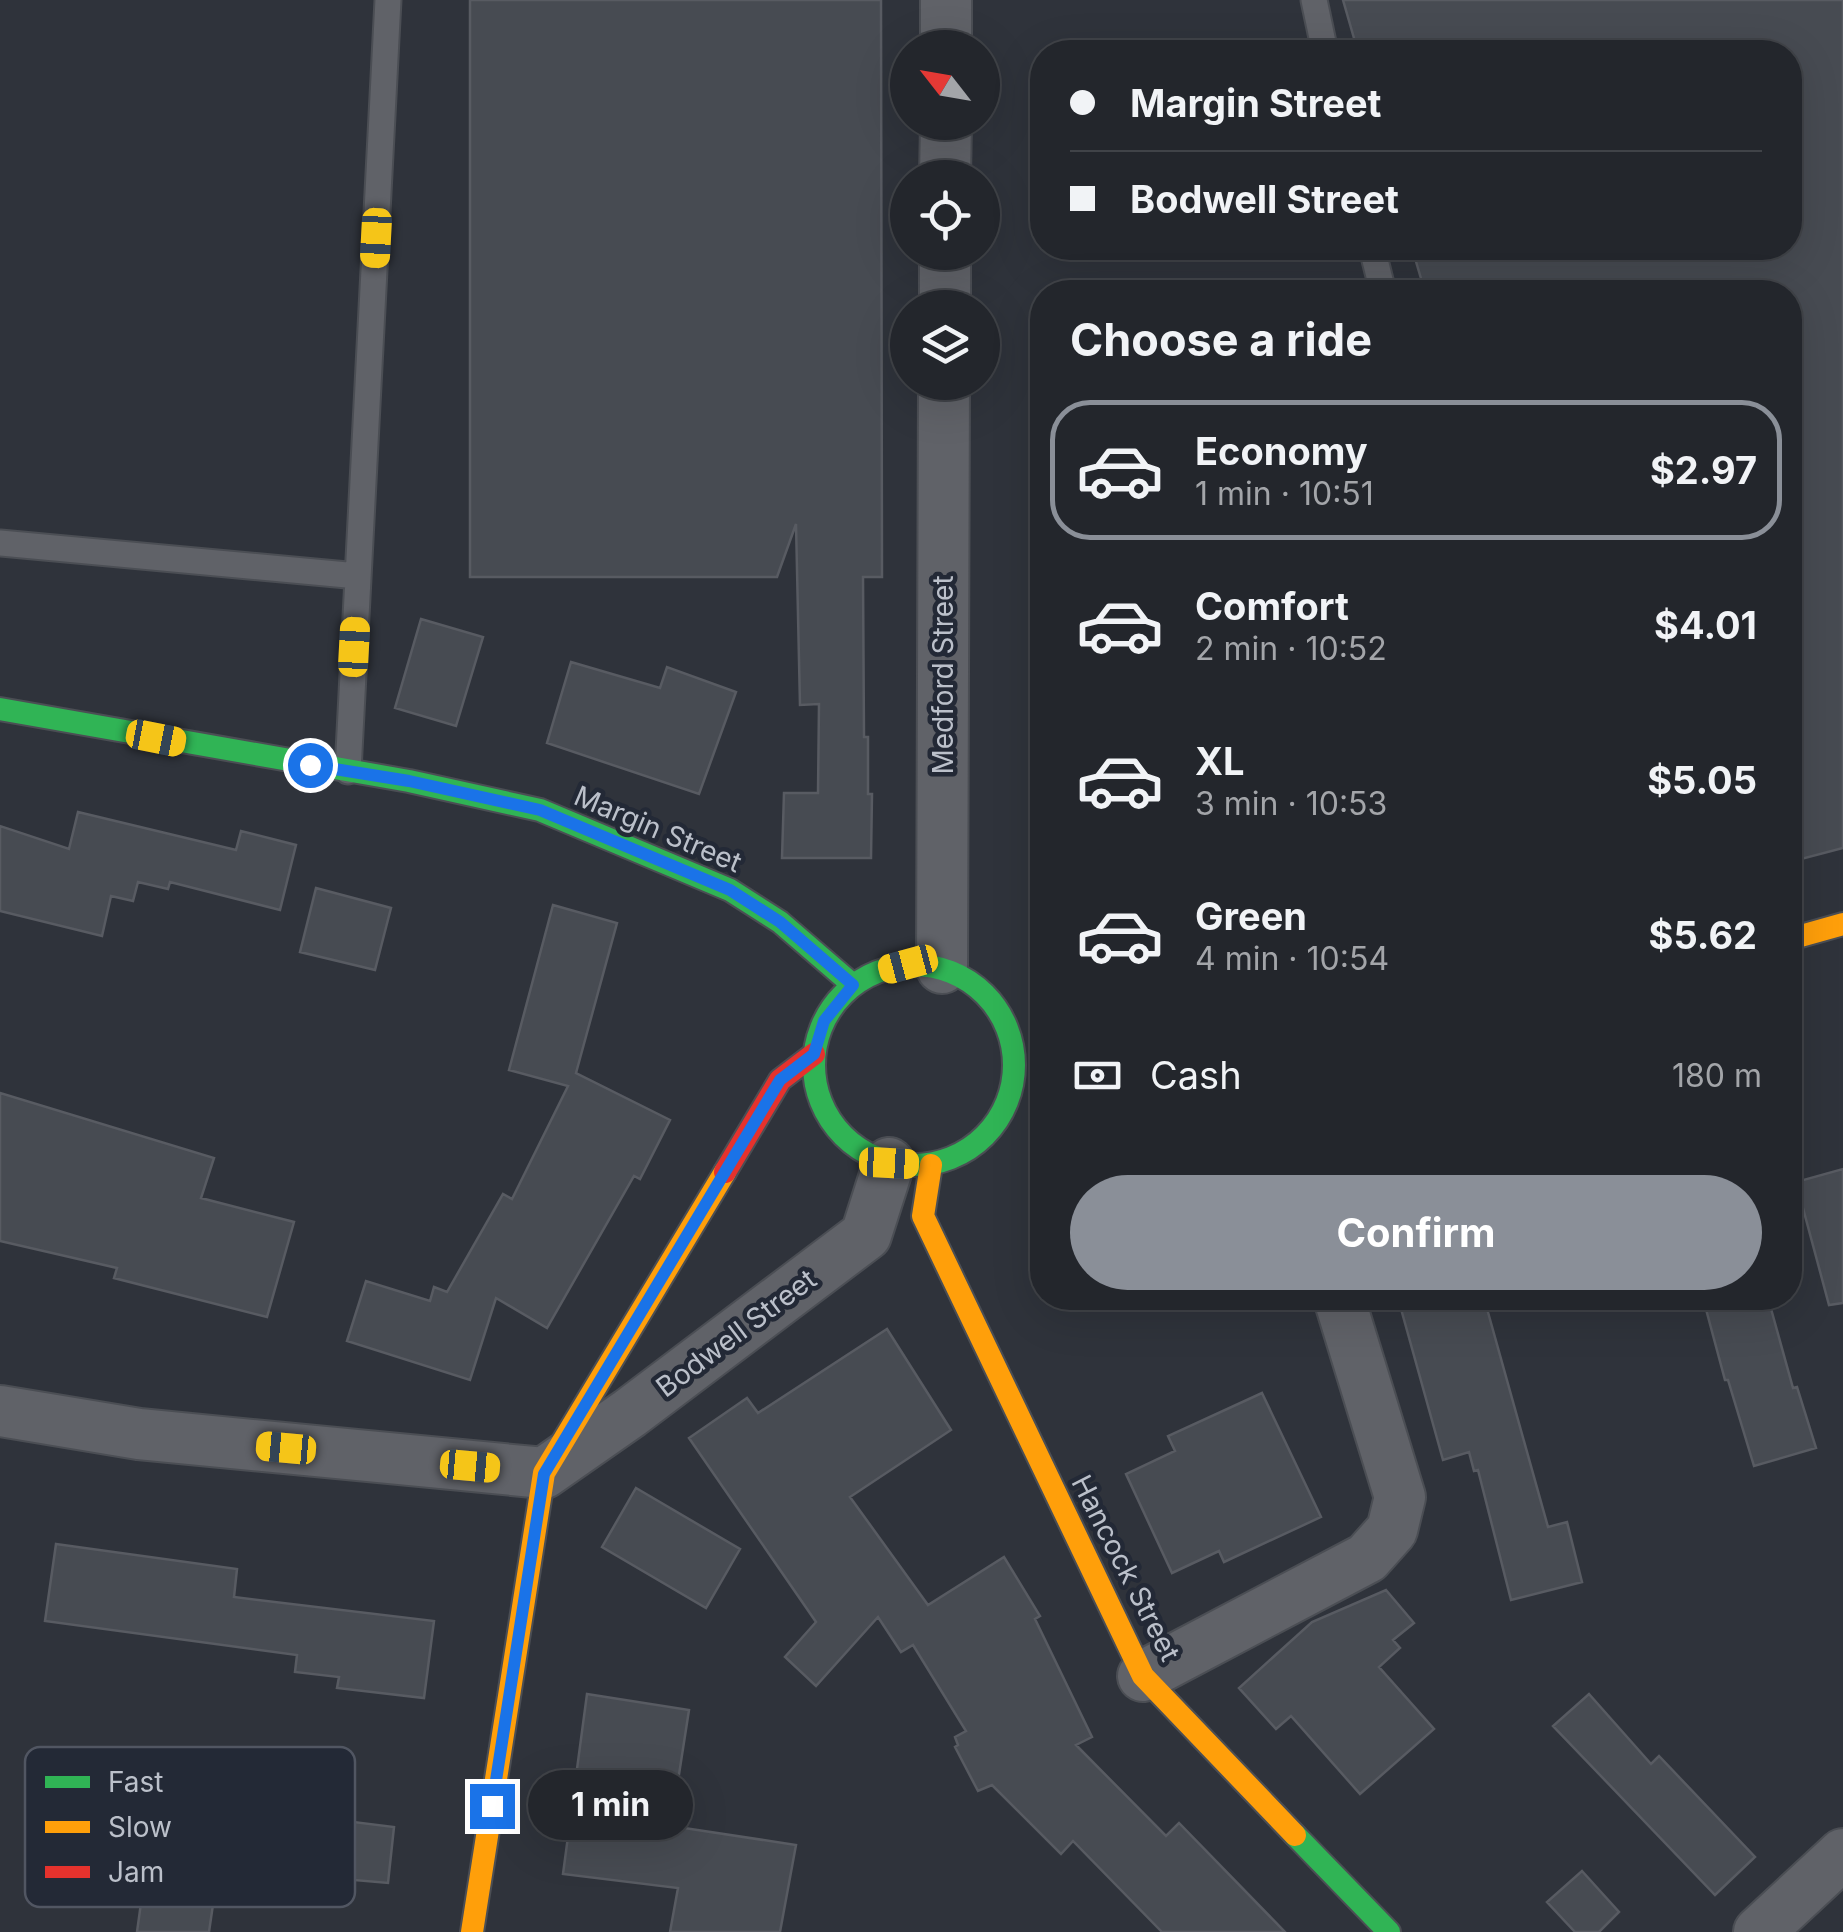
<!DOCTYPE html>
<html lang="en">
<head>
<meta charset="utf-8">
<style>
  body { margin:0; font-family:Inter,sans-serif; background:#2f3238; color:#f1f3f6; height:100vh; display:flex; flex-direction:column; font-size:38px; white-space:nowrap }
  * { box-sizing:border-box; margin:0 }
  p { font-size:32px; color:#a3a5a9 }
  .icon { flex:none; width:55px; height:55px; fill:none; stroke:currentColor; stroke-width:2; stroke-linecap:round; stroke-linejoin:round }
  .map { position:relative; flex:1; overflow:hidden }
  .drawer { position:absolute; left:1030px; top:280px; width:772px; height:1030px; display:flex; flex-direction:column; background:#23262c; border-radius:40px; box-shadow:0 10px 40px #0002,0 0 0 2px #404348 }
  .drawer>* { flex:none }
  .hud { position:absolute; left:1030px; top:40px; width:772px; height:220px; border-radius:40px; box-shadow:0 10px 40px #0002,0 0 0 2px #404348; display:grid; align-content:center; height:220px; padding:0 40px; background:#23262c }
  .needle { width:65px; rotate:301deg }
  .controls { position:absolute; left:890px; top:30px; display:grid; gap:20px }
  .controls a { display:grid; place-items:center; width:110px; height:110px; border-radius:50%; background:#23262c; box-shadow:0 10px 40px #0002,0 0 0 2px #404348; font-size:50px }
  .end { position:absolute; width:45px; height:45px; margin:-22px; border:12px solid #1a73e8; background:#fff; box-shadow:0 0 0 5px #fff }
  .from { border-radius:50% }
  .bubble { position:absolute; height:70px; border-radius:35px; background:#23262c; box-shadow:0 10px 40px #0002,0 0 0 2px #404348; font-size:32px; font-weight:700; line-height:70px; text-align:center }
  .car { position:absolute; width:30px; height:60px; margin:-30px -15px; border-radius:12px; box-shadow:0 0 8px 2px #0007; background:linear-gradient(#f5c518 24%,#345 0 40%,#f5c518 0 76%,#345 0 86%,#f5c518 0) }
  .hud b { display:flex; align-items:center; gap:35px; height:95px; font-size:38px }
  .hud b+b { border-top:2px solid #404348 }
  .hud i { width:25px; height:25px; background:#f1f3f6 }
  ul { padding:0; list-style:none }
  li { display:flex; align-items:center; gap:30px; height:140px; margin:0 20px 15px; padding:0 20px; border:5px solid transparent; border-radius:40px }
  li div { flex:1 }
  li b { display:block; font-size:38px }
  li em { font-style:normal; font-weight:700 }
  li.on { border-color:#8a8f98 }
  li>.icon { width:90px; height:90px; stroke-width:1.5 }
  h2 { padding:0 40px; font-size:45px; line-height:120px }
  .pay { display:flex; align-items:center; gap:25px; height:110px; padding:0 40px; font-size:38px }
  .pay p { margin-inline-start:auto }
  .cta { display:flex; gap:20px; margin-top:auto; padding:20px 40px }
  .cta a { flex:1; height:115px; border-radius:60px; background:#8a8f98; color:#fff; font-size:40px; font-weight:700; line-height:115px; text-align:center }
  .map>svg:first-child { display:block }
  .building { fill:#474b52; stroke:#585b62; stroke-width:2.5 }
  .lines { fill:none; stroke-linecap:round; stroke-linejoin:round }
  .lane-casing { stroke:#4b4e54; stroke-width:29 }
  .street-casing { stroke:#4b4e54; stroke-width:54 }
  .fast-casing { stroke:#4b4e54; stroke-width:26 }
  .slow-casing { stroke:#4b4e54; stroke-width:26 }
  .jam-casing { stroke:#4b4e54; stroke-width:26 }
  .lane { stroke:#606268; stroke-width:25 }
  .street { stroke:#606268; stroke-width:50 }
  .fast { stroke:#30b455; stroke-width:22 }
  .slow { stroke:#ff9f0a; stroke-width:22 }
  .jam { stroke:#e5322d; stroke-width:22 }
  .route { stroke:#1a73e8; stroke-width:12 }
  .labels { text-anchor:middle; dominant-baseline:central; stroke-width:9; stroke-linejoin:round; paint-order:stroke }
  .street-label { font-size:28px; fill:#bbc0ca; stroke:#232936 }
  .key { fill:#232936; stroke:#515662; stroke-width:2.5 }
  .key-label { font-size:28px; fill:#bbc0ca }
</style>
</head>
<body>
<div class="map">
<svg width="1843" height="1932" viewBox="0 0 1843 1932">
  <rect width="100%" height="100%" fill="#2f333b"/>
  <!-- building -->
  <path class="building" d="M470,0h411l1,577h-19l1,160h4v57h4l-1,64h-89l2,-65h34l1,-89 -19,1 -4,-181 -19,53h-307z
    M1343,0h500v848l-53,14v-570h-365l-13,-44h378v-196h-432z
    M421,619l62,18 -27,89 -61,-18z
    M571,662l89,26 7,-21 69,25 -37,102 -152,-51z
    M78,812l158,38 5,-19 55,14 -16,65 -110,-28 -2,7 -30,-7 -5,19 -22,-5 -9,40 -102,-25v-85l69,23z
    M316,888l75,20 -16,62 -75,-18z
    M553,905l64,18 -41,150 94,47 -30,59 -6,-3 -87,152 -51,-30 -26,82 -123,-39 19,-60 64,20 4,-14 13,5 56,-98 9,5 56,-113 -59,-16z
    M0,1093l214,65 -13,40 93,24 -27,95 -153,-39 3,-10 -117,-27z
    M1843,1169v134l-14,2 -33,-123z
    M1398,1298h86l64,229 19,-5 15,60 -71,18 -33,-130 -4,1 -5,-19 -26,8z
    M1703,1298h65l25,90 4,-1 19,61 -62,18 -26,-86h-3z
    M887,1329l64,101 -101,67 78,108 76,-48 36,59 -5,3 57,118 -16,8 90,91 13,-13 106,109h-123l-89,-91 -12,13 -69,-69 -14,6 -23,-44 3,-2 -3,-8 11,-6 -53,-86 -12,7 -23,-35 -62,69 -31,-29 31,-35 -127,-184 58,-40 11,15z
    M1262,1393l59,124 -97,45 -5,-11 -47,22 -46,-99 49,-23 -7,-15z
    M636,1488l104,61 -34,59 -104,-61z
    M56,1544l181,25 -3,28 200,24 -10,77 -87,-10 2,-11 -44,-5 2,-17 -252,-34z
    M1386,1590l28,33 -21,17 7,8 -21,19 55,62 -74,65 -69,-78 -15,13 -37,-41 73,-66z
    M587,1694l102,16 -18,116 125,19 -16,87h-110l8,-44 -115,-14z
    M1589,1694l62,70 8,-8 96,101 -40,38 -162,-169z
    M259,1786l81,5 -3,29 57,7 -6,56 -138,-12z
    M146,1867l71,10 -8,55h-72z
    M1582,1871l37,41 -20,20h-24l-28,-30z"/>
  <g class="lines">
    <defs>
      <path id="lane" d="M1314,0l11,52
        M1372,248l11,44
        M0,543l358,33
        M348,771l40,-771"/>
      <path id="street" d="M946,48v-48
        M945,178l1,-56
        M945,308v-56
        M942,968l2,-586
        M0,1411l139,23 405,39 86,-60 236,-178 23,-72
        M1143,1676l224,-118 25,-28 8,-33 -61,-199
        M1759,1932l84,-78"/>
      <path id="fast" d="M0,709l409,72 131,29 190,80 50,32 73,63
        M814 1065a100 100 0 1 1 200 0a100 100 0 1 1-200 0Z
        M1295,1835l94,97"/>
      <path id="slow" d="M1790,939l53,-15
        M931,1165l-8,51 220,460 152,159
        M472,1932l72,-459 181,-301"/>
      <path id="jam" d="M725,1172l55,-92 34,-26"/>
    </defs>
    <!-- lane casing -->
    <use href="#lane" class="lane-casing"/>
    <!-- street casing -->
    <use href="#street" class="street-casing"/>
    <!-- fast casing -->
    <use href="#fast" class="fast-casing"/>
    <!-- slow casing -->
    <use href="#slow" class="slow-casing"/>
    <!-- jam casing -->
    <use href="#jam" class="jam-casing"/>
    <!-- lane -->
    <use href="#lane" class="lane"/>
    <!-- street -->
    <use href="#street" class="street"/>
    <!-- fast -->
    <use href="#fast" class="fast"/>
    <!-- slow -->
    <use href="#slow" class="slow"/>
    <!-- jam -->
    <use href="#jam" class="jam"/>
  </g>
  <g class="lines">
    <!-- route -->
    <path class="route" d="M310,765l99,16 131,29 190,80 50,32 73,63 -29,36 -10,33 -34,26 -236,394 -52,332"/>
  </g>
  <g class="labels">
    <!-- street labels -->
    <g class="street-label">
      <text transform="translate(943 675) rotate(-90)">Medford Street</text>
      <text transform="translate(658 829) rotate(23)">Margin Street</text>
      <text transform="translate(736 1333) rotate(-37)">Bodwell Street</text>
      <text transform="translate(1126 1568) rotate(63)">Hancock Street</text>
    </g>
  </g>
  <!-- legend -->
  <rect x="25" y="1747" width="330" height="160" rx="15" class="key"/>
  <rect x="45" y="1776" width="45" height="12" fill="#30b455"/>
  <rect x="45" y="1821" width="45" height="12" fill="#ff9f0a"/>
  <rect x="45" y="1866" width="45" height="12" fill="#e5322d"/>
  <g class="key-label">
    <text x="108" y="1792">Fast</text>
    <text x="108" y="1837">Slow</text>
    <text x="108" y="1882">Jam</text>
  </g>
</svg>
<div class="controls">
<a><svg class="needle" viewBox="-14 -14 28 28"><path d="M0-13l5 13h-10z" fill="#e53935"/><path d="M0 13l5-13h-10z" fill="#a3a5a9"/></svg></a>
<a><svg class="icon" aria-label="locate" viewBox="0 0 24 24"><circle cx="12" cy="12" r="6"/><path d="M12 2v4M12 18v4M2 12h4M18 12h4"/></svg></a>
<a><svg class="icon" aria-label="layers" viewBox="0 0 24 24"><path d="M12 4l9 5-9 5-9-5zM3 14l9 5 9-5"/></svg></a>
</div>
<i class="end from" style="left:310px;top:765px"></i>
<i class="end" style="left:492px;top:1806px"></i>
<div class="bubble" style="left:528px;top:1770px;width:165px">1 min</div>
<i class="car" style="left:376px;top:238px;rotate:183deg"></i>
<i class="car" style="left:354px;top:647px;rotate:3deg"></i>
<i class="car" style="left:156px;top:738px;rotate:101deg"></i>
<i class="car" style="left:908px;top:964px;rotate:255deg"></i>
<i class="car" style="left:889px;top:1163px;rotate:93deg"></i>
<i class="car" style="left:286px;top:1448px;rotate:275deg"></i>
<i class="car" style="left:470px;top:1466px;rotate:95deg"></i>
<div class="hud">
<b><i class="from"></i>Margin Street</b>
<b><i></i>Bodwell Street</b>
</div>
<section class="drawer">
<h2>Choose a ride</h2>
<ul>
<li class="on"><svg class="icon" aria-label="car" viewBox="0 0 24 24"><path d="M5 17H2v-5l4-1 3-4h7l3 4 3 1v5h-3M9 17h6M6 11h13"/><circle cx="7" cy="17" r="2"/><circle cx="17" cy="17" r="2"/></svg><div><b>Economy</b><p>1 min · 10:51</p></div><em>$2.97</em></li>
<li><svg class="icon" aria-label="car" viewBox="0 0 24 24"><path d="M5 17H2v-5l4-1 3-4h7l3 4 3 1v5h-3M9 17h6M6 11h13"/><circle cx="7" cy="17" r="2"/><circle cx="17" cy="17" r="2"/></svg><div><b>Comfort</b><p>2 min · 10:52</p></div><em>$4.01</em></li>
<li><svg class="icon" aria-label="car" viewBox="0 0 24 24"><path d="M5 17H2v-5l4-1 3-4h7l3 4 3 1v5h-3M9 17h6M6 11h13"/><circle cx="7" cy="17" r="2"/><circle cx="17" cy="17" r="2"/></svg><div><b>XL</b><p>3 min · 10:53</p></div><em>$5.05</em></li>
<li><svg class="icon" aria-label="car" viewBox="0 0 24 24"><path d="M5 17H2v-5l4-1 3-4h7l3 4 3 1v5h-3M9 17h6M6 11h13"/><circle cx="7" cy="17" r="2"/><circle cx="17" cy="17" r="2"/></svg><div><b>Green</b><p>4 min · 10:54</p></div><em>$5.62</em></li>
</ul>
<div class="pay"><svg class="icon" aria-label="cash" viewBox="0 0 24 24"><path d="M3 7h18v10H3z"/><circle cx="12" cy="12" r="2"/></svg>Cash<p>180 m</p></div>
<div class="cta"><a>Confirm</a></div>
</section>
</div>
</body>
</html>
